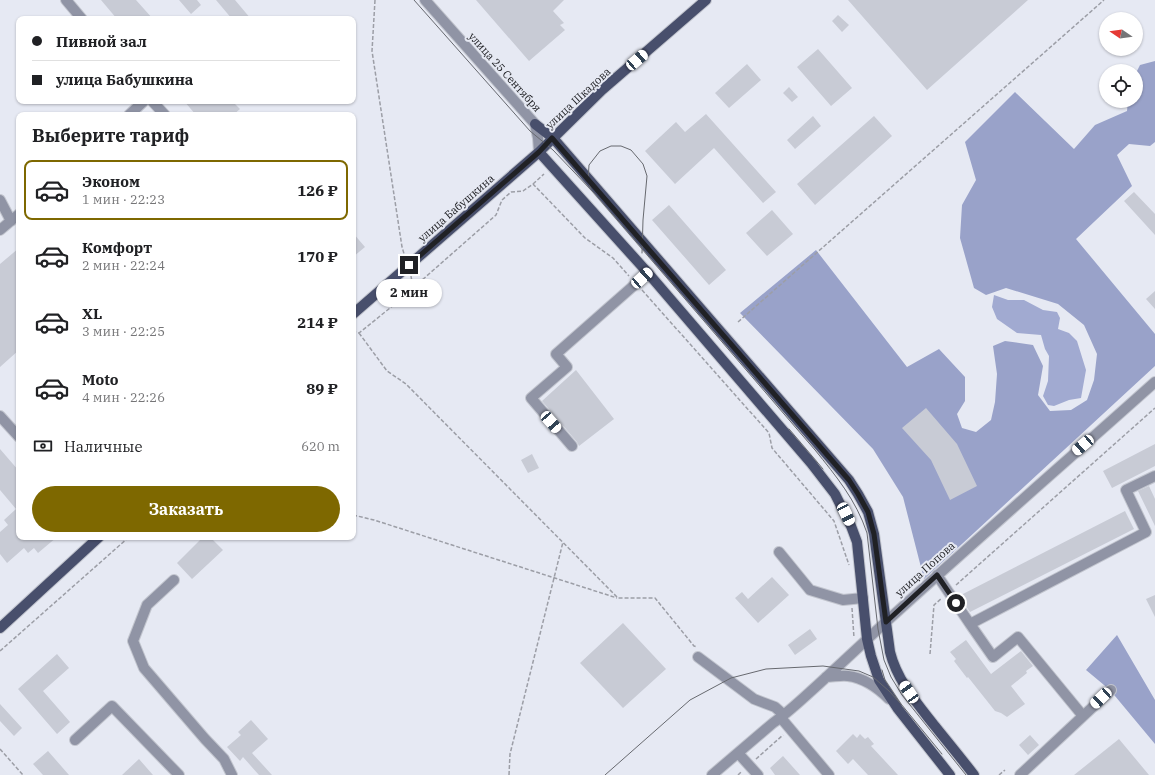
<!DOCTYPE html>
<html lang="ru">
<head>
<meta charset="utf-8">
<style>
  body { margin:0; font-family:"IBM Plex Serif",serif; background:#f2f2f2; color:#202124; height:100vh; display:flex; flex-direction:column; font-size:15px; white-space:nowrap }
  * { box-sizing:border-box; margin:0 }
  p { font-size:13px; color:#757577 }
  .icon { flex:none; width:22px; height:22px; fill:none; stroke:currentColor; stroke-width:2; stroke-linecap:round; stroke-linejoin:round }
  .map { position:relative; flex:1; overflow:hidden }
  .panel { position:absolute; left:16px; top:112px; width:340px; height:428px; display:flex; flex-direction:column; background:#fff; border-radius:8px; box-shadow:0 1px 3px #0004 }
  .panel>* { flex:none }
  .top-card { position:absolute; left:16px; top:16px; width:340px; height:88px; border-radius:8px; box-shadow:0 1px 3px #0004; display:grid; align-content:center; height:88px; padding:0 16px; background:#fff }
  .needle { width:26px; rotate:283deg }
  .buttons { position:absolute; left:1099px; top:12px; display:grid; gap:8px }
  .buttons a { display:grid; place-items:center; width:44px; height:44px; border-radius:50%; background:#fff; box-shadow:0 1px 3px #0004; font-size:20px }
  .end { position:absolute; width:18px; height:18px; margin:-9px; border:5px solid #202125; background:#fff; box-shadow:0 0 0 2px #fff }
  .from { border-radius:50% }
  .bubble { position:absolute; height:28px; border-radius:14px; background:#fff; box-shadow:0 1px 3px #0004; font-size:13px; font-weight:800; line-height:28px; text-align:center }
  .car { position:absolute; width:12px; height:24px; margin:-12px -6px; border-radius:5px; box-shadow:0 0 3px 1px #0007; background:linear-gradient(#fff 24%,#345 0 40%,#fff 0 76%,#345 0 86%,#fff 0) }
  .top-card b { display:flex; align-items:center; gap:14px; height:38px; font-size:15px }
  .top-card b+b { border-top:1px solid #e0e0e0 }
  .top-card i { width:10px; height:10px; background:#202124 }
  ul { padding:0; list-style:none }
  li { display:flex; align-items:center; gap:12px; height:60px; margin:0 8px 6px; padding:0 8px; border:2px solid transparent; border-radius:8px }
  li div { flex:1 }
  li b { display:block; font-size:15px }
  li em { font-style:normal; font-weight:800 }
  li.current { border-color:#7e6800 }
  li>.icon { width:36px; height:36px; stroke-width:1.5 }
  h2 { padding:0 16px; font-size:18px; line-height:48px }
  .pay { display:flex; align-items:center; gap:10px; height:44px; padding:0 16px; font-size:15px }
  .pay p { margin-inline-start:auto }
  .primary-button { display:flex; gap:8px; margin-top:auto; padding:8px 16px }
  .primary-button a { flex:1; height:46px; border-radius:24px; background:#7e6800; color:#fff; font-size:16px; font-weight:800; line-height:46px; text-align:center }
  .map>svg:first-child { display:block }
  .forest { fill:#99a2c9 }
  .water { fill:#a1aad1 }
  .building { fill:#c8cbd5 }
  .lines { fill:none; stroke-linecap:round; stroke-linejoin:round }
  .minor-casing { stroke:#c2c5ce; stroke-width:12 }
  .major-casing { stroke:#c2c5ce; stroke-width:12 }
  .path { stroke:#9c9ea6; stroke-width:1.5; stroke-dasharray:4 2; stroke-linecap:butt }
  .minor { stroke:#9094a5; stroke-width:10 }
  .major { stroke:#484f6c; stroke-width:10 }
  .tram { stroke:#67696f; stroke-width:1 }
  .route { stroke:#202125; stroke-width:5 }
  .labels { text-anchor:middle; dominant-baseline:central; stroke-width:4; stroke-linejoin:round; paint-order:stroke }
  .street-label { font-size:11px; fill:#202125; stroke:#e6e9f3 }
</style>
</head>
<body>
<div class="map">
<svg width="1155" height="775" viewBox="0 0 1155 775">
  <rect width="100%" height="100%" fill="#e6e9f3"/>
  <!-- forest -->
  <path class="forest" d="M1155,61v81l-5,4 -21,-2 -12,11 15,31 -56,53 79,95v32l-231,213 -21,-82 -30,-48 -133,-136 76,-63 91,117 32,-18 26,28v24l-8,13 5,14 14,4 15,-12 4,-18 2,-28 -4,-28 12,-5 28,4 10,21 -5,29 12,16 21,-1 16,-10 7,-20 3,-26 -13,-29 -26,-21 -52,-16 -20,7 -12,-7 -14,-50 2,-33 14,-25 -11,-38 50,-50 59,57 21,-24 32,-14 1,-10h8v-28l4,-8z
    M1117,635l38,65v44l-45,-54 -24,-20z"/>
  <!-- water -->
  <path class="water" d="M994,295l14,5h16l19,10 14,2 3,6 -2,11 11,4 8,8 9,29 -5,28 -12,2 -15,6 -6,-1 -5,-9 5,-15 1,-25 -4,-7 -4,-14 -24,-2 -20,-14 -5,-12z"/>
  <!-- building -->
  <path class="building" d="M101,0h35l17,19h-36z
    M179,0h18l4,5 -10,9z
    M216,0h19l16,19h-19z
    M476,0h88l-11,11 11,12 -4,2 5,5 -36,31z
    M848,0h180l-101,90z
    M838,15l11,10 -7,7 -10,-11z
    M818,49l34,39 -21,18 -34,-39z
    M747,64l14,16 -32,28 -14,-15z
    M789,87l9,10 -6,5 -9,-9z
    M184,101h48l8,8 -7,6h-37z
    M706,114l70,78 -13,11 -49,-55 -39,36 -30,-33 31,-29 9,10z
    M813,116l8,10 -26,23 -8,-9z
    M874,116l18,20 -77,69 -18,-21z
    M1134,192l21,22v21l-31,-34z
    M669,205l57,65 -17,15 -57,-65z
    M772,210l21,24 -26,22 -21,-23z
    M353,233l12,14 -12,10z
    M19,248v102l-19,17v-103z
    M1155,291v18l-9,-10z
    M576,370l38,49 -35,27 -2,-4 -35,-41z
    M926,408l31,36 20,42 -27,14 -19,-40 -29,-32z
    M1155,444v22l-43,22 -9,-17z
    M0,449l19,22v66h38l-19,16 -4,-5 -6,5 -4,-5 -17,15 -7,-9v-22l8,-7 -4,-5 12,-11 -16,-19z
    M532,454l7,14 -11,5 -7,-13z
    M1149,486l6,13v27l-17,-35z
    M1125,511l9,18 -164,83 -11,-16z
    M203,537h7l13,13 -31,29 -15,-16z
    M772,577l17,18 -31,28 -23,-25 7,-6 6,7z
    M1155,595v22l-9,-18z
    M623,623l43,46 -43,39 -43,-45z
    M810,629l7,10 -22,16 -7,-10z
    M966,640l25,34 30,-23 12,15 -7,5 1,2 -16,13 14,18 -18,13 -6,-4 -6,-2 -27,-34 -1,1 -13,-17 2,-2 -6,-7z
    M57,654l12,14 -26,23 27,31 -13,12 -39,-45z
    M0,704l22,24 -8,8 -14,-15z
    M251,720l17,19 -16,14 20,22h-13l-16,-18 -3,4 -13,-14 14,-12 -3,-3z
    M853,734l4,4 3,-4 5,5 3,-2 6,7 -3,2 27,29h-30l-15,-16 -5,5 -12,-13z
    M1030,735l9,10 -11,10 -9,-10z
    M1119,739l30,36h-75z
    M48,751l21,24h-26l-10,-11z
    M783,756l17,19h-25l-5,-7z
    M139,759l14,16h-31z"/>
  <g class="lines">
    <defs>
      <path id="minor" d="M66,0l16,19
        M425,0l110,124 3,14 1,14
        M152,101l13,14
        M129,115l15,-14
        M0,200l11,21
        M0,230l19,-16
        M0,416l19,21
        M572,446l-41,-48 36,-31 -11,-13 92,-81
        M779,552l31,38 33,10 20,-2
        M937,575l33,49 176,-92 -20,-42 29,-14
        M174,580l-27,25 -14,36 11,27 61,71 19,20 8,16
        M970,624l23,33 25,-20 65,79
        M698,657l56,42 21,8 9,8
        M826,677c7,0 15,-2 22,-1 16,2 30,12 41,23
        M781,718l48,57
        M75,740l37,-34 67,69
        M738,753l20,22
        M712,775l61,-52c13,-9 25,-20 37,-31 30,-27 59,-55 89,-82 85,-77 171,-152 256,-228
        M1020,775l91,-85"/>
      <path id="major" d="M535,124l18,14 296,342 9,14 10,18 6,22 16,118c7,28 26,50 44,73 13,16 27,33 40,50
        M539,152l109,121 163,190 24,31 16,32 6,16 10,97 4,17 8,24 19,29 52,66
        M353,314l186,-162 63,-62 104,-90
        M0,628l99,-91"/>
    </defs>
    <!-- minor casing -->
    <use href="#minor" class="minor-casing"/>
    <!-- major casing -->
    <use href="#major" class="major-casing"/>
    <!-- path -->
    <path class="path" d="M375,0l-3,51 30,196 3,10
      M533,184l11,-10
      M411,276l2,12
      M642,290l127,143 3,15 62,73 15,44
      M738,322l366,-322
      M359,333l28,38 19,13 212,214h37l39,48 3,1
      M353,334l2,-2 4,1 41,-33 13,-12 83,-73 6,-15 9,-8 12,-1 10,-7 52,54 28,20 16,18
      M353,515l21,5 243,78
      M956,585l199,-177
      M852,608l2,30
      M0,651l129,-114
      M930,654l4,-49 8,-7
      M0,749l23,26
      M756,759l27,-24
      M509,775l1,-21 53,-212
      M738,775l4,-4
      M999,775l6,-5"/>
    <!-- minor -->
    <use href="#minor" class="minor"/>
    <!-- major -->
    <use href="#major" class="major"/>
    <!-- tram -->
    <path class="tram" d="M414,0l116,131 23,19 40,42 222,258c21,26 41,50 52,83l11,96 6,31 7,17 11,18 64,80
      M591,189l-3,-8 1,-16 11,-14 11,-5h10l10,4 12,14 4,12 -4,44 -1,33
      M789,429l34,40
      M882,670l3,10 16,24
      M605,775l85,-75 41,-22 35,-9 57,-3 36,5 14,6 16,14 12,13 41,50"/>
  </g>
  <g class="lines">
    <!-- route -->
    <path class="route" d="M409,265l130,-113 13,-14 297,342 9,14 10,18 6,22 12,88 51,-47 19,28"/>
  </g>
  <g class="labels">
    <!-- street labels -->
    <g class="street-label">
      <text transform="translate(505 72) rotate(48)">улица 25 Сентября</text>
      <text transform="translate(578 98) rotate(-43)">улица Шкадова</text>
      <text transform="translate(456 208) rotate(-41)">улица Бабушкина</text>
      <text transform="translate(925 569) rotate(-42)">улица Попова</text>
    </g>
  </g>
</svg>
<div class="buttons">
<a><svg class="needle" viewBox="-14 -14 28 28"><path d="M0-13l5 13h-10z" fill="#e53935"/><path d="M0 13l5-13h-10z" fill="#757577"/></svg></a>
<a><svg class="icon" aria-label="locate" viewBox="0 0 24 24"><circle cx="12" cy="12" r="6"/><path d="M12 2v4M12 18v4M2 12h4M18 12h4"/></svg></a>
</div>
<i class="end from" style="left:956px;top:603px"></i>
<i class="end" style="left:409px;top:265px"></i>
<div class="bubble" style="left:376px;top:279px;width:66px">2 мин</div>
<i class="car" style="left:637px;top:60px;rotate:49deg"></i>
<i class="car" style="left:642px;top:278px;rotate:48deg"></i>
<i class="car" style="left:551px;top:422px;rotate:139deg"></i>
<i class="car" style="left:1083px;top:445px;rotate:229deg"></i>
<i class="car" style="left:846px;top:514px;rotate:154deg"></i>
<i class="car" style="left:909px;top:692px;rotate:326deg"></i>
<i class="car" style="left:1101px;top:698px;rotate:227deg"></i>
<div class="top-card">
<b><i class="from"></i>Пивной зал</b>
<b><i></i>улица Бабушкина</b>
</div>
<section class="panel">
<h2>Выберите тариф</h2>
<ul>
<li class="current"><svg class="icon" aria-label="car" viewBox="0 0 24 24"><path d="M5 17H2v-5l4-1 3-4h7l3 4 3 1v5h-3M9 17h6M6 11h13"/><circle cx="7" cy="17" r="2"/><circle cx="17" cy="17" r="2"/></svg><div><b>Эконом</b><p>1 мин · 22:23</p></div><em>126 ₽</em></li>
<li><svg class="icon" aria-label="car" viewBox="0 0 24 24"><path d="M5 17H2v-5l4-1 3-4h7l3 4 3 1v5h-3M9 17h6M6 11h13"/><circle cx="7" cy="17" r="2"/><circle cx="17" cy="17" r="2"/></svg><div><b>Комфорт</b><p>2 мин · 22:24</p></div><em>170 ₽</em></li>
<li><svg class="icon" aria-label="car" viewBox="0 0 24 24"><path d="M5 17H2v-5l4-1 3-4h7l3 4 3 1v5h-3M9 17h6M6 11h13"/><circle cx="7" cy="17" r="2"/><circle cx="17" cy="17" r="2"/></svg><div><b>XL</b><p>3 мин · 22:25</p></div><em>214 ₽</em></li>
<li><svg class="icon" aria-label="car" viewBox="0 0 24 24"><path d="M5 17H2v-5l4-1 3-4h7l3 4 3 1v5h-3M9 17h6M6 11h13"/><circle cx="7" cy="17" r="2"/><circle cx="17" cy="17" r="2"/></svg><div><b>Moto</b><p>4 мин · 22:26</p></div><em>89 ₽</em></li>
</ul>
<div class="pay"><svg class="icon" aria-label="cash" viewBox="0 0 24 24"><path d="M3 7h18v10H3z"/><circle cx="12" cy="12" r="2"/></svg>Наличные<p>620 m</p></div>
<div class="primary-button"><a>Заказать</a></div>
</section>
</div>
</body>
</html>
